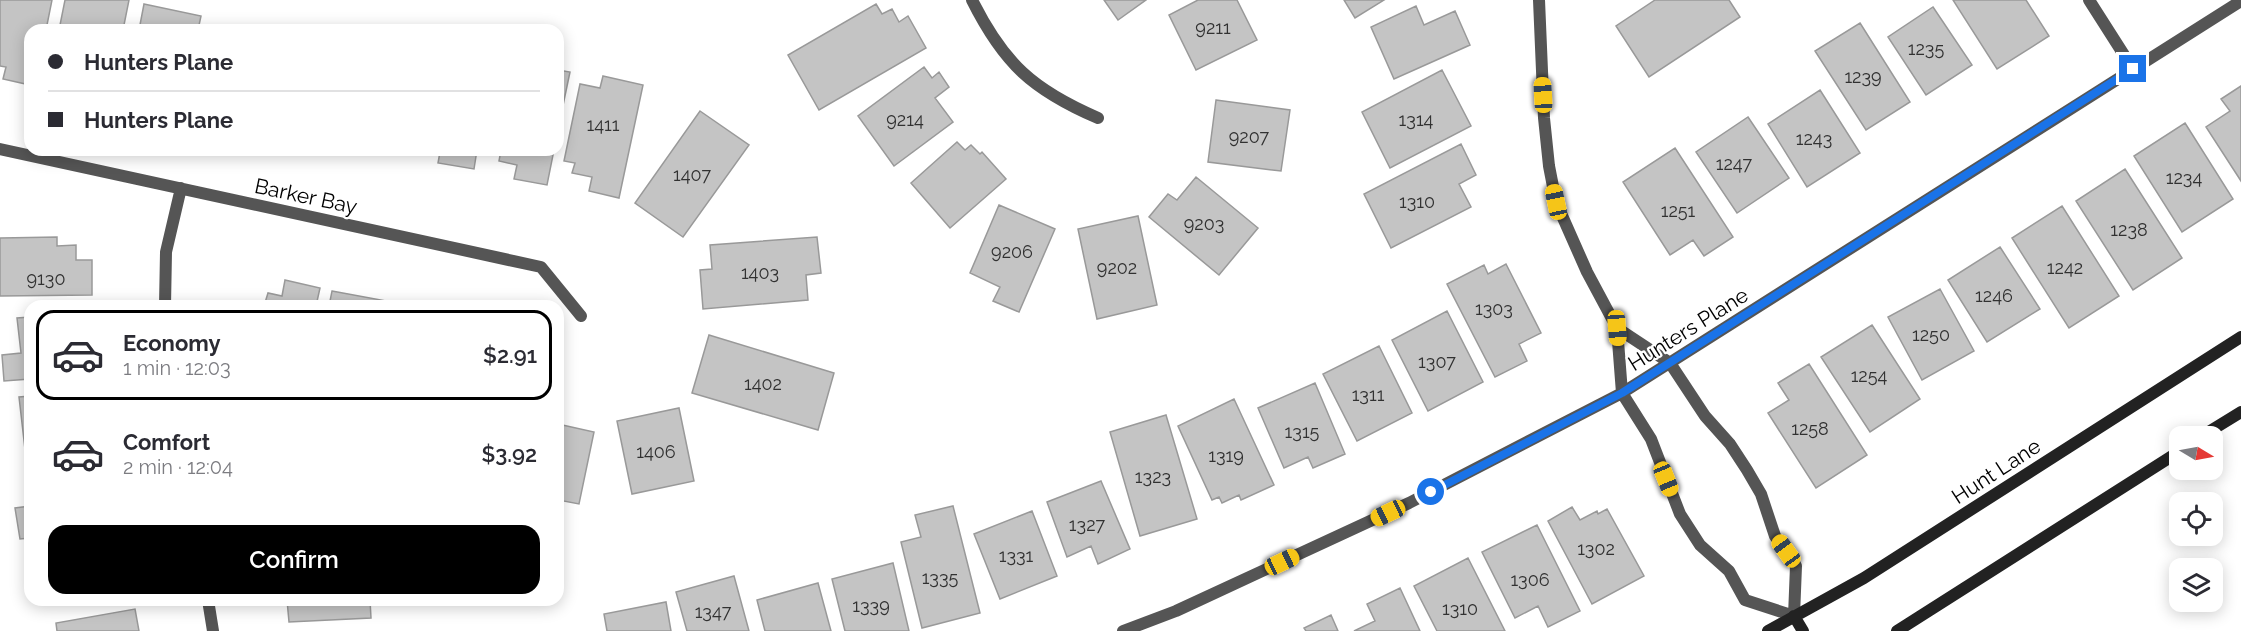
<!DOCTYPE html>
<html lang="en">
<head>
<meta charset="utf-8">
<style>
  body { margin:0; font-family:Raleway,sans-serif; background:#f2f2f3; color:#2b2b33; height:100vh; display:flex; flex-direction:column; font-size:22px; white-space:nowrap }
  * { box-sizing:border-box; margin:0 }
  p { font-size:20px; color:#7c7c81 }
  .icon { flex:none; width:33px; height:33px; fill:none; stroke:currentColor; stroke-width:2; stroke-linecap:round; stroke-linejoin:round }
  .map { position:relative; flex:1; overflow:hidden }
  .sheet { position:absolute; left:24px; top:300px; width:540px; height:306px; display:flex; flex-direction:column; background:#fff; border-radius:18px; box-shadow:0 3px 15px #0003 }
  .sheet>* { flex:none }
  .hud { position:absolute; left:24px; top:24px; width:540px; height:132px; border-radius:18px; box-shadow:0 3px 15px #0003; display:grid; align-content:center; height:132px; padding:0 24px; background:#fff }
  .needle { width:39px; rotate:100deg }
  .fabs { position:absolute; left:2169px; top:426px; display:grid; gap:12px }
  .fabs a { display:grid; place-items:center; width:54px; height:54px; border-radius:12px; background:#fff; box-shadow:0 3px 15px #0003; font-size:30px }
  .end { position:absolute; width:27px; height:27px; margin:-14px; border:8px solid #1a73e8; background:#fff; box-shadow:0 0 0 3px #fff }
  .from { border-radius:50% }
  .car { position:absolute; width:18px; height:36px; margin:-18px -9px; border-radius:8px; box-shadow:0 0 4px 2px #0007; background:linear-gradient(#f5c518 24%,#345 0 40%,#f5c518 0 76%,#345 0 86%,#f5c518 0) }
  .hud b { display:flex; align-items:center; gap:21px; height:57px; font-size:22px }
  .hud b+b { border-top:2px solid #e1e1e2 }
  .hud i { width:15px; height:15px; background:#2b2b33 }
  ul { padding:10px 0 0; list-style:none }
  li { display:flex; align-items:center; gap:18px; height:90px; margin:0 12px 9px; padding:0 12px; border:3px solid transparent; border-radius:18px }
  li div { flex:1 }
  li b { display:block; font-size:22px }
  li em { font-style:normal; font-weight:600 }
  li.on { border-color:#000 }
  li>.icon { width:54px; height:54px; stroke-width:1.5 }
  .action { display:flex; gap:12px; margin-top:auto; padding:12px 24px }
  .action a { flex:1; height:69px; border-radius:18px; background:#000; color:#fff; font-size:24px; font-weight:600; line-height:69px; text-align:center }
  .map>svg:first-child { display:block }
  .building { fill:#c4c4c4; stroke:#999; stroke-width:1.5 }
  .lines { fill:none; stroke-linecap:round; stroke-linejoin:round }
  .street { stroke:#555; stroke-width:12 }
  .secondary { stroke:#222; stroke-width:12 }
  .route { stroke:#1a73e8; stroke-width:8 }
  .labels { text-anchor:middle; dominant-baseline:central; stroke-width:4.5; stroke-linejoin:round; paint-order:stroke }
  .number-label { font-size:18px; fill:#313131 }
  .street-label { font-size:21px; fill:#000; stroke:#fff }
</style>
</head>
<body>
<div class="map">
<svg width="2241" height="631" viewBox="0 0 2241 631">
  <rect width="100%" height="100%" fill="#fff"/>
  <!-- building -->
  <path class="building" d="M0,0h52l-6,30h-16v55l-27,-6 3,-12 -6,-1z
    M65,0h64l-6,30h-64z
    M1104,0h42l-28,20z
    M1198,0h39l20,40 -61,30 -27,-55z
    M1344,0h40l-29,18z
    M1655,0h74l11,17 -91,60 -33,-51z
    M1953,0h73l23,36 -52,33z
    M144,4l57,12 -3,14h-59z
    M876,4l6,10 10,-5 7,13 9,-6 18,32 -107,62 -31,-55z
    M1416,6l8,19 31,-14 15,34 -76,34 -23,-52z
    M1933,7l39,58 -46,30 -38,-58z
    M1860,23l50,79 -44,28 -51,-79z
    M924,67l8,11 7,-6 10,15 -14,11 18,24 -59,44 -36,-50z
    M558,70l12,2 -12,57z
    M1442,70l29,56 -81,42 -28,-56z
    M603,76l40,9 -24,113 -30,-7 3,-14 -20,-4 3,-10 -11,-2 16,-77 20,4z
    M2241,86v95l-35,-54 24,-16 -9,-12z
    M1820,90l40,63 -53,34 -39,-63z
    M1216,100l74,10 -9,61 -73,-9z
    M700,111l49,34 -66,92 -48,-34z
    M1748,117l41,61 -52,35 -41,-61z
    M2185,123l48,76 -51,33 -48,-76z
    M957,142l8,8 6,-5 9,9 2,-2 24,27 -56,49 -39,-45z
    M1461,144l15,31 -17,9 12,23 -80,41 -27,-54z
    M1675,148l58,89 -29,19 -11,-16 -23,15 -47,-73z
    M429,150h48l-3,19 -36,-6 2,-11z
    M501,150h53l-7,35 -33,-6 3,-14 -18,-4z
    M2125,169l57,89 -49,32 -57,-89z
    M1196,177l62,51 -39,47 -70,-58 19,-23 9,6z
    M999,205l56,24 -36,83 -26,-11 7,-14 -30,-14z
    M2062,206l57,90 -50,32 -57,-90z
    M1138,216l19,89 -60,14 -19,-90z
    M57,237v9l19,-1v15h16v35l-92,1v-58z
    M817,237l4,36 -15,2 2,25 -105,9 -3,-39 12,-1 -2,-24z
    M2000,247l40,62 -53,33 -39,-62z
    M1506,264l35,69 -22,11 8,17 -32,16 -48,-93 37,-19 4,9z
    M285,280l35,8 -4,18h-52l4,-13 14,3z
    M1940,289l34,62 -52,29 -34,-63z
    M332,291l60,11v4h-63z
    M1447,311l36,71 -55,29 -36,-71z
    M30,317v62l-26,2 -2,-26 19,-2 -4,-35z
    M1872,325l48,74 -50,33 -49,-75z
    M709,335l125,38 -16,57 -126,-37z
    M1379,346l33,67 -55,28 -34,-67z
    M1809,364l58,91 -51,33 -48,-75 21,-13 -11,-17z
    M1315,383l30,71 -32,14 -5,-11 -24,11 -26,-60z
    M30,396v61l-4,1 -7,-61z
    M1234,399l40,86 -33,15 -2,-5 -17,8 -3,-6 -7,3 -34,-74z
    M679,408l15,73 -62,13 -15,-73z
    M1166,415l31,104 -57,17 -30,-104z
    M558,424l36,8 -15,72 -21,-4z
    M1101,481l29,68 -32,15 -7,-18 -24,11 -20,-55z
    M30,506v32l-10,1 -5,-31z
    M953,506l27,107 -58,15 -21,-86 20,-5 -6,-22z
    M1572,507l8,13 17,-9 1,3 9,-5 37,67 -52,28 -44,-83z
    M1032,511l25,65 -57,23 -26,-65z
    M1537,525l43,86 -32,16 -10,-21 -23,12 -33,-66z
    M1468,558l37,73h-68l-23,-45z
    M893,563l16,68h-64l-13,-52z
    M734,576l15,55h-62l-11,-39z
    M818,583l13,48h-66l-8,-31z
    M1400,588l20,43h-66l21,-10 -8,-17z
    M54,600h75l-75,5z
    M287,600h83l1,18 -82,4z
    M666,602l5,29h-64l-3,-17z
    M135,609l4,22h-82l-1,-8z
    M1331,615l7,16h-32l-2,-3z"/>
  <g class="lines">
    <!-- street -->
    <path class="street" d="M972,0c32,64 61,90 126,118
      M1539,0l5,118 5,48 7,36 31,70 30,56 5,65 29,46 29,75 20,31 29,26 16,29 49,16 2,-50 -21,-30 -14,-42 -14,-24 -17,-26 -25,-28 -35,-53 -53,-35
      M2089,0l44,69
      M0,149l541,118 40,49
      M165,306l1,-54 15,-64
      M208,600l5,31
      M1123,631l53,-20 233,-108 213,-110 619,-392"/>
    <!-- secondary -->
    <path class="secondary" d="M2202,436l39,-24
      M1794,616l9,15
      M1768,631l96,-53 377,-241
      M1897,631l283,-180"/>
  </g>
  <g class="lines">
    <!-- route -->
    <path class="route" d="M1431,492l191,-99 511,-324"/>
  </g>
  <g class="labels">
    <!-- number labels -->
    <g class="number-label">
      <text x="1213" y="27">9211</text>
      <text x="1926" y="48">1235</text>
      <text x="1863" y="76">1239</text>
      <text x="905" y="119">9214</text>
      <text x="1416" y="119">1314</text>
      <text x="603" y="124">1411</text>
      <text x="1249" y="136">9207</text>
      <text x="1814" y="138">1243</text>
      <text x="1734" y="163">1247</text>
      <text x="692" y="174">1407</text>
      <text x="2184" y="177">1234</text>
      <text x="1417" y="201">1310</text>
      <text x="1678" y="210">1251</text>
      <text x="1204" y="223">9203</text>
      <text x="2129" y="229">1238</text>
      <text x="1012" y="251">9206</text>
      <text x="1117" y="267">9202</text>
      <text x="2065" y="267">1242</text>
      <text x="760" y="272">1403</text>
      <text x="46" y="278">9130</text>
      <text x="1994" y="295">1246</text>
      <text x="1494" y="308">1303</text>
      <text x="1931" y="334">1250</text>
      <text x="1437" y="361">1307</text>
      <text x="1869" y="375">1254</text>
      <text x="763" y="383">1402</text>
      <text x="1368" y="394">1311</text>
      <text x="1810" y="428">1258</text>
      <text x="1302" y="431">1315</text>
      <text x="656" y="451">1406</text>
      <text x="1226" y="455">1319</text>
      <text x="1153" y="476">1323</text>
      <text x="1087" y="524">1327</text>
      <text x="1596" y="548">1302</text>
      <text x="1016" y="555">1331</text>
      <text x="940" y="577">1335</text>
      <text x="1530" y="579">1306</text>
      <text x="871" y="605">1339</text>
      <text x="1460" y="608">1310</text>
      <text x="713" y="611">1347</text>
    </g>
    <!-- street labels -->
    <g class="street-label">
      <text transform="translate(306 196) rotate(12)">Barker Bay</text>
      <text transform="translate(1688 329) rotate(-32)">Hunters Plane</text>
      <text transform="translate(1996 471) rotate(-33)">Hunt Lane</text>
    </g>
  </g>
</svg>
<div class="fabs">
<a><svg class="needle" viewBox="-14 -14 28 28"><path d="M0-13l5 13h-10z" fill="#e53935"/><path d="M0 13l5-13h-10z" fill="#7c7c81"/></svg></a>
<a><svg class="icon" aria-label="locate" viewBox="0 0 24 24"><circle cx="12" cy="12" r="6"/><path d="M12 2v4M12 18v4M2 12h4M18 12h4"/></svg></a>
<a><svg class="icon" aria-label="layers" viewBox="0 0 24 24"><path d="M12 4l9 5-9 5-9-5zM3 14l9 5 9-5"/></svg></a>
</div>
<i class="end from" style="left:1431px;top:492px"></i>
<i class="end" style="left:2133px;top:69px"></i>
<i class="car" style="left:1543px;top:95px;rotate:357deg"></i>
<i class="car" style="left:1556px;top:202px;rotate:348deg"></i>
<i class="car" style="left:1617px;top:328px;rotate:176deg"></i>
<i class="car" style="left:1666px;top:479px;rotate:158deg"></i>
<i class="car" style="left:1388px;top:513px;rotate:245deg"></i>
<i class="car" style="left:1786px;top:551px;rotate:324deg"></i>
<i class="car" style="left:1282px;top:562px;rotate:65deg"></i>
<div class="hud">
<b><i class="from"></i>Hunters Plane</b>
<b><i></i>Hunters Plane</b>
</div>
<section class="sheet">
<ul>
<li class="on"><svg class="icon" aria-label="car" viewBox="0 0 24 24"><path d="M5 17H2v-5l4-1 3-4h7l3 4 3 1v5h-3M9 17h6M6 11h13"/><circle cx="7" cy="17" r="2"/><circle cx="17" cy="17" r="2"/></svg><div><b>Economy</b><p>1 min · 12:03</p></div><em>$2.91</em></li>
<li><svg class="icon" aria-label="car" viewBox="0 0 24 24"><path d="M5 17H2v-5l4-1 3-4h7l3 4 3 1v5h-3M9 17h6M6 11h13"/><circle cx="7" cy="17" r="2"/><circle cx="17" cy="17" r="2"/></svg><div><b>Comfort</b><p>2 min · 12:04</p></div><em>$3.92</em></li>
</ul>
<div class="action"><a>Confirm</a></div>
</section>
</div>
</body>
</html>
